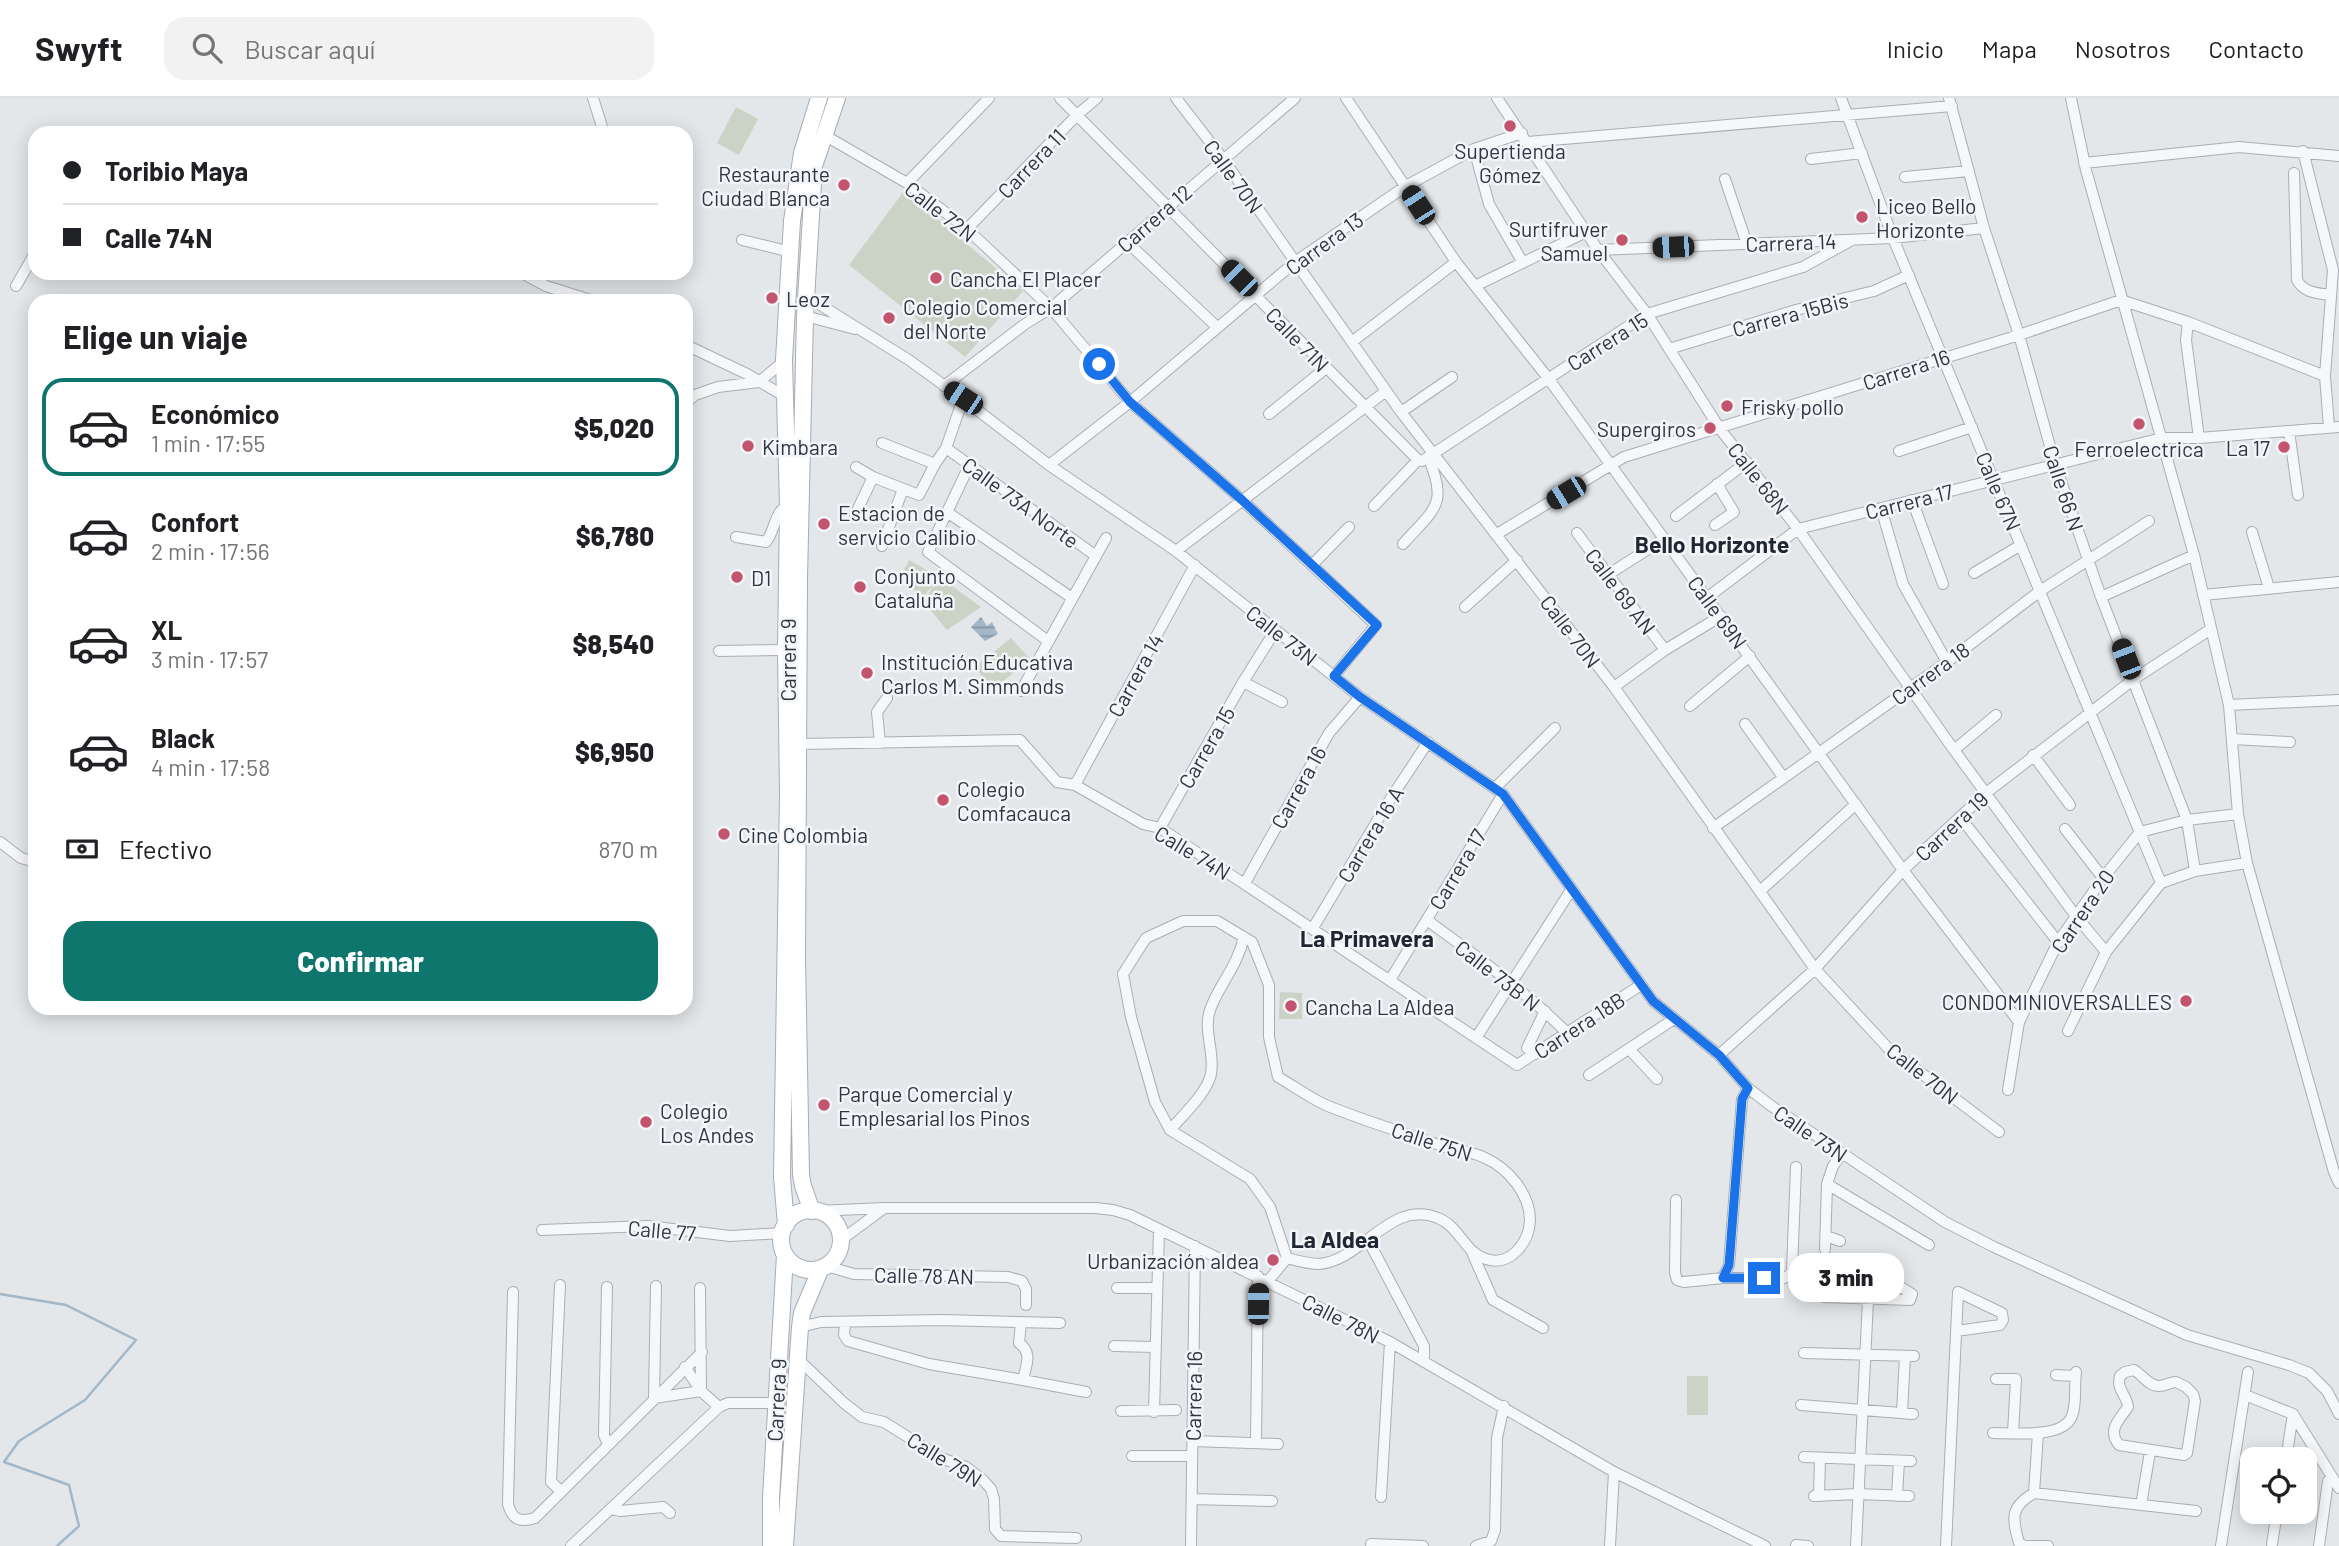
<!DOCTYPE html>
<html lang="es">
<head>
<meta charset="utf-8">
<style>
  body { margin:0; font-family:Barlow,sans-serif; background:#f2f2f2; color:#202124; height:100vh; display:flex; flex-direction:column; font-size:26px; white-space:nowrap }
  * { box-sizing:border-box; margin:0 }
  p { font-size:23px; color:#757577 }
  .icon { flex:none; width:38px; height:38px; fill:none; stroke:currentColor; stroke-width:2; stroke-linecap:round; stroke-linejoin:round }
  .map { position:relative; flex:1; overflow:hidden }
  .drawer { position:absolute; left:28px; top:196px; width:665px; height:721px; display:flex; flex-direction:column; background:#fff; border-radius:21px; box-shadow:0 4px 18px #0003 }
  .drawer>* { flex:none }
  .top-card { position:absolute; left:28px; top:28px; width:665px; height:154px; border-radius:21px; box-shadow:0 4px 18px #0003; display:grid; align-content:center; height:154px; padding:0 35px; background:#fff }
  .controls { position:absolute; left:2240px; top:1349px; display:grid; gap:14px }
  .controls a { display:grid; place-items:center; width:77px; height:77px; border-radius:14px; background:#fff; box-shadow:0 4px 18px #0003; font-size:35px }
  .end { position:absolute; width:32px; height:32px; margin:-16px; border:9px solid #1a73e8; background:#fff; box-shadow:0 0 0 4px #fff }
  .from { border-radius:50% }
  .bubble { position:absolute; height:49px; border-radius:21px; background:#fff; box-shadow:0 4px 18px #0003; font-size:23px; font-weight:800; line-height:49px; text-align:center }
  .car { position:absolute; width:21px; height:42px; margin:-21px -10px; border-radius:9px; box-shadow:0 0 5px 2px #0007; background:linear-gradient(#222 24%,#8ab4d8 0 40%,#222 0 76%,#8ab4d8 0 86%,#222 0) }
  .top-card b { display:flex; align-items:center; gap:24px; height:66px; font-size:26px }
  .top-card b+b { border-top:2px solid #e0e0e0 }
  .top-card i { width:18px; height:18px; background:#202124 }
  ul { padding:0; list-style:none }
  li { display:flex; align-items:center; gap:21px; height:98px; margin:0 14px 10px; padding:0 21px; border:4px solid transparent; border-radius:21px }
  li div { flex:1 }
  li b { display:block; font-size:26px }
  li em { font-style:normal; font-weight:800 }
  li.current { border-color:#0f766e }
  li>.icon { width:63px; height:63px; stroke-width:1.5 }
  h2 { padding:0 35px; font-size:32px; line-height:84px }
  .pay { display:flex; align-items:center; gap:18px; height:77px; padding:0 35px; font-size:26px }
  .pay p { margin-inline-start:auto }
  .primary-button { display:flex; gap:14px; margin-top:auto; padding:14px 35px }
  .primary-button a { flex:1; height:80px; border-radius:21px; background:#0f766e; color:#fff; font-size:28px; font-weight:800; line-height:80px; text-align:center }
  header { display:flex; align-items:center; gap:42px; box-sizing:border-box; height:98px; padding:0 35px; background:#fff; border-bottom:2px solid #e0e0e0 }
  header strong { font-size:33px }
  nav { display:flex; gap:38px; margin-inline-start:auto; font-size:24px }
  .search { width:490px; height:63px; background:#f2f2f2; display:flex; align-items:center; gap:18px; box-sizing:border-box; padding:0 24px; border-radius:21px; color:#757577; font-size:26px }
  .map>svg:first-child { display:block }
  .green { fill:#cad3c5 }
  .water { fill:url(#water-rules) }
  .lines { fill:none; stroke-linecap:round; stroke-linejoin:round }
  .stream { stroke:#a2b7c7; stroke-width:2.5 }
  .street-casing { stroke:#a9aeb4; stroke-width:12 }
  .primary-casing { stroke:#a4acb5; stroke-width:18 }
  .street { stroke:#f6f7f9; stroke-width:10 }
  .primary { stroke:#fff; stroke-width:16 }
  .route { stroke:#1a73e8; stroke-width:9 }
  .poi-dot { fill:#c3546e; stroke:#f3f5f8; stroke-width:2.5 }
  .labels { text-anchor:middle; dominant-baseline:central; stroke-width:5; stroke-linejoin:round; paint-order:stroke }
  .poi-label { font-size:21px; fill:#2d3641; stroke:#f3f5f8; text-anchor:start }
  .street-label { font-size:21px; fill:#2d3641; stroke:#f3f5f8 }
  .neighbourhood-label { font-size:23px; font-weight:bold; fill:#1f2732; stroke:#f3f5f8 }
</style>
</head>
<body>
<header>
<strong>Swyft</strong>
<div class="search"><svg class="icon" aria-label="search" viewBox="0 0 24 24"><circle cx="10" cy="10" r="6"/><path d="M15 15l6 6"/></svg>Buscar aquí</div>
<nav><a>Inicio</a><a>Mapa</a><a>Nosotros</a><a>Contacto</a></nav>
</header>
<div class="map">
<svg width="2339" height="1448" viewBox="0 0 2339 1448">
  <defs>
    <pattern id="water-rules" width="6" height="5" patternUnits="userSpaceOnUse" patternTransform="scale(1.75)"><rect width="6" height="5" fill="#a2b7c7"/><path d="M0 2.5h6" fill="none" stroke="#8496a3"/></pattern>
  </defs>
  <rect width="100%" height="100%" fill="#e3e7ea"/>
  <!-- green -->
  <path class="green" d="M736,9l22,12 -19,36 -22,-12z
    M904,93l119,100 -58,66 -116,-92z
    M909,462l32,18 40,29 -34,23 -24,-29 13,-18 -15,15 -19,-24z
    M1011,540l19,21 -37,31 -18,-23z
    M1280,894l22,1v26h-23z
    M1687,1278h21v39h-21z"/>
  <!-- water -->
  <path class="water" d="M981,519l6,9 5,-4 6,12 -13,7 -14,-14z"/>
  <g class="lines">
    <!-- stream -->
    <path class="stream" d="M0,1196l66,11 70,35 -51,60 -66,41 -15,21 65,23 10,41 -22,20"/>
    <defs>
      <path id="street" d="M593,0l11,35
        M1060,0l358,362
        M1176,0l47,61 178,253 213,275 201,282 73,79 111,84
        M1346,0l110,164 92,116 355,492 116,152
        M1497,0l101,152 49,64 73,115 78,100 156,221 121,165 31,37
        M1841,0l52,140 268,645
        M1949,0l35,130 35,107 36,129 46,133 86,223 8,51
        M2071,0l15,72 108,385 35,150 9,109 9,49 87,309 5,11
        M824,37l83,48 60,46 84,79 79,94 112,98 134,125 -42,51
        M1528,44l424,-36
        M1474,51l15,55 34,59
        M2303,53l30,119 -8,106 4,51
        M1811,61l51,-6
        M2084,65l155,-16 100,9
        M2294,75l3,107c7,13 20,13 33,15
        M1905,79l64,-6
        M1725,81l22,65
        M907,85l82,-85
        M967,131l110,-114 20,-17
        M742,142l49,12
        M1126,143l91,86
        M1598,152l295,-12 91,-10
        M522,175l24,13 48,15
        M16,188l19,-33
        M1475,188l111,-54
        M807,195l7,8 95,59 54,39 86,66 127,86 184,146 143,97 150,207 66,54 29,33 22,17 175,117 49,25 193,88 102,30 20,8 18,18 12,23
        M805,218l50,13
        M2188,224l-2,18 13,98
        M1353,243l103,-79
        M686,247l61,29 37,22
        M1669,251l127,-39 78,-19 35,-16
        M944,288l81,-62 26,-16 244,-210
        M686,305l9,-8 23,-8 41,-5 25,-21
        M1401,314l51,-35
        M1269,316l57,-46
        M2289,333l9,64
        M882,345l53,21
        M946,350l150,108
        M1899,353l73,-24
        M1049,367l81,-63 165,-140 111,-76 68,-37 48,-16
        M969,368l-41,86 120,89
        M856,369l17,10 46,18 16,-31 11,-16 17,-49
        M1912,402l31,84
        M1374,408l44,-46 4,1 225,-147 156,-47 49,-27
        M1881,410l22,76 44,78
        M947,414l125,86
        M855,417l18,-38
        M1676,418l71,-54
        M1715,427l19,-13 -17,-28
        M2252,434l17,56
        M1577,435l88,117
        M1497,436l127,-77 395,-122 102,-35 67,22 137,54
        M736,439l30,5c9,-11 8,-31 22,-36
        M1403,446c31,-35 46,-39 25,-87
        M882,448l21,-57
        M1176,453l210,-160
        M1312,467l37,-38
        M1974,475l47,-28
        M1609,476l55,-35
        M2203,497l136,-13
        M1708,499l90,-68 364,-91h37l140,-11
        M2101,499l93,-42
        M1465,509l52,-47
        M719,553l67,-1
        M1243,584l39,20
        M1614,589l51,-37 56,-34
        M1021,593l85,-153
        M2229,607l110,-5
        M1690,608l60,-50
        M1745,626l38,53
        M2232,641l58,3
        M880,645l-3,-31 10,-14
        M800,646l220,-4 37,42 18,3 68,39 17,4 357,237 124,-80
        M1954,652l42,-35
        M2033,657l37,50
        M1075,687l120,-220
        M1495,690l60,-60
        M1960,719l98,125
        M1160,730l83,-146 32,-51
        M1713,730l234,-166 93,-71 109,-70
        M2065,731l38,49
        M0,744l21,16 14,4
        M1245,785l84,-150 31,-36
        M1760,793l96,-87
        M1427,822c48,36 98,70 140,113
        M1313,830l76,-127 39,-59
        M1390,882l113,-186
        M2068,933l38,-79 55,-69 34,-12 52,-8
        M1476,940l95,-148
        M1629,951l28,30
        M1535,956l-8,-6 18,-37
        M1719,957l96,-86 88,-99 83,-77 148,-114 77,-50
        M1589,977l85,-56
        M2008,992l11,-68 39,-80 45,-64 37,-46 47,-12 51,-6
        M1170,1032c13,-15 37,-37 41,-56 4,-22 -8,-43 -1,-64 9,-26 27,-42 34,-73
        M1827,1086l102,61
        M1676,1102l-1,73 2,7 7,2 39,-4h61l6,-3 2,-5 4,-103
        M816,1113l68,-3h211l18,2 17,5 260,127 224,130 151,74
        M542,1132l106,-4 82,10 52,-3
        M1826,1138l14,5
        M841,1142l42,-31
        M1368,1142l56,106v15
        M1825,1151l2,-65 6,-18 9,-12
        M1471,1152l22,50 50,28
        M826,1168l28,8 154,3 14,4 4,8v16
        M1868,1169l44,27 -2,6 -86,-3 -2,-3 1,-4z
        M1723,1180l6,-13 13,-166 6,-11
        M1268,1183l19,-23c11,3 21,6 32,6 43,-3 72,-66 119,-46 21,8 27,35 48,41 24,8 43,-16 44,-39 0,-26 -22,-52 -45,-62 -13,-7 -31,-8 -46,-13 -37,-13 -74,-24 -111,-39 -17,-7 -34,-20 -50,-29l-9,-40v-52l-17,-43 -35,-21h-34l-37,17 -23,36 8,43 24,85 15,28 80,49 20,28 17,51
        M560,1187l-9,197 10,9
        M656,1188l-2,112 47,-7
        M607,1189l-3,148 4,10
        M700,1190l1,103
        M1117,1190h40
        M513,1194l-5,212c4,15 11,19 27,14l167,-166
        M845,1224l-1,13 4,6 81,23 94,16
        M1021,1225l-2,20c14,10 7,22 4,37l63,12
        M800,1229l21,-5 120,-2 119,3
        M1114,1248l41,1
        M1804,1255l110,3
        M798,1261l46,44 18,14 22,5 57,36 25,9 17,13 8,9 3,10 1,30 6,7 75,2
        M685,1269l16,24 18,16
        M2134,1272c9,5 14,16 25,16 6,0 11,-4 17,-4l10,5 7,7 2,7 -8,52 -3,2 -65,-10c-12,-15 0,-25 9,-38 -1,-12 -12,-17 -8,-31l5,-4z
        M2056,1277l19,1
        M1996,1281h20l-3,54
        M2245,1297l48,19 46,74
        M1801,1307l112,9
        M1121,1313l55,-1
        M1154,1314l5,-183
        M1902,1315l3,-57
        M1993,1335c20,0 70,6 79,-17 5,-12 2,-31 4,-44
        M1193,1343l85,3
        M1256,1343l2,-165
        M1132,1358h60
        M1804,1359l107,4
        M2286,1362l7,-46
        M2034,1395l4,-60
        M1814,1398l44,-2 51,2
        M1819,1398l1,-38
        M1897,1398l2,-35
        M1381,1399l9,-155
        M1192,1401l80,2
        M2141,1407l9,-53
        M611,1411l9,2 43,-4 7,6
        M1371,1446l52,2
        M2272,1446l5,-32
        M1796,1447l12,1
        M571,1448l148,-139 9,-4h48
        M1191,1448l4,-300
        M1476,1448l15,-5 4,-11 2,-92 7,-32
        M1610,1448l4,-74
        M1856,1448l12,-246
        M1946,1448l12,-254 44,21 1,7 -3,5 -44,6
        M2048,1448h-23l-6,-3c-7,-25 -9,-36 15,-50l162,18
        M2221,1448l27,-174
        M2319,1448l9,-65 4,-4"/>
      <path id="primary" d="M781 1142a30 30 0 1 1 60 0a30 30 0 1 1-60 0Z
        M812,1113l-9,-25 -2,-11 -4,-216 2,-381 6,-262 9,-150 23,-68
        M786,1127l-4,-48 6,-383 -2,-144 2,-144 -4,-146 8,-139 10,-68 17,-55
        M771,1448v-48l14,-243
        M785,1448l15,-219 2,-14 19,-45"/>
    </defs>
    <!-- street casing -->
    <use href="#street" class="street-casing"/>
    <!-- primary casing -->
    <use href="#primary" class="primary-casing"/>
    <!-- street -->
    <use href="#street" class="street"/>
    <!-- primary -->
    <use href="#primary" class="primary"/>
  </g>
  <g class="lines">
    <!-- route -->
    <path class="route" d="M1099,266l31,38 112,98 135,125 -43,51 26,21 143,97 150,207 66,54 29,33 -6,11 -13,166 -6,13h41"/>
  </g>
  <!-- markers -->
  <g class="poi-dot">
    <circle cx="1510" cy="28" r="7"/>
    <circle cx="844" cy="87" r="7"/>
    <circle cx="1862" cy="119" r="7"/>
    <circle cx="1622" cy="142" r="7"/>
    <circle cx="936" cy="180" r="7"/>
    <circle cx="772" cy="200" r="7"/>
    <circle cx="889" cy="220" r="7"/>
    <circle cx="1727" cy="308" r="7"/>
    <circle cx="2139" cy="326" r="7"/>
    <circle cx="1710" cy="330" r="7"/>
    <circle cx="748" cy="348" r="7"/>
    <circle cx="2284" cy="349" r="7"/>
    <circle cx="824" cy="426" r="7"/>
    <circle cx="737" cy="479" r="7"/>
    <circle cx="860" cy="489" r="7"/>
    <circle cx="867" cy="575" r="7"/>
    <circle cx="943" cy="702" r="7"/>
    <circle cx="724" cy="736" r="7"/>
    <circle cx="2186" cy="903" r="7"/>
    <circle cx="1291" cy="908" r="7"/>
    <circle cx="824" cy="1007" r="7"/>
    <circle cx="646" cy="1024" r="7"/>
    <circle cx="1273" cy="1162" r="7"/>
  </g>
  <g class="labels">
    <!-- poi labels -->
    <g class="poi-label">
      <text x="1510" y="52" text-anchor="middle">Supertienda<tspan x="1510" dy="24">Gómez</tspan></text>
      <text x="830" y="75" text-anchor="end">Restaurante<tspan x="830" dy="24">Ciudad Blanca</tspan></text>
      <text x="1876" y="107">Liceo Bello<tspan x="1876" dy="24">Horizonte</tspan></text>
      <text x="1608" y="130" text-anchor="end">Surtifruver<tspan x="1608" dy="24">Samuel</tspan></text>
      <text x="950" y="180">Cancha El Placer</text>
      <text x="786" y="200">Leoz</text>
      <text x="903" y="208">Colegio Comercial<tspan x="903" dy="24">del Norte</tspan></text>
      <text x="1741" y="308">Frisky pollo</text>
      <text x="1696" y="330" text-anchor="end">Supergiros</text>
      <text x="762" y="348">Kimbara</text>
      <text x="2270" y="349" text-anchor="end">La 17</text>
      <text x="2139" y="350" text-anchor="middle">Ferroelectrica</text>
      <text x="838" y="414">Estacion de<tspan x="838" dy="24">servicio Calibio</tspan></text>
      <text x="874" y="477">Conjunto<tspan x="874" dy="24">Cataluña</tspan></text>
      <text x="751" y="479">D1</text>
      <text x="881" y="563">Institución Educativa<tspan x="881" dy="24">Carlos M. Simmonds</tspan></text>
      <text x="957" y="690">Colegio<tspan x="957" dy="24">Comfacauca</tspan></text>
      <text x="738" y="736">Cine Colombia</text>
      <text x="2172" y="903" text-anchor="end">CONDOMINIOVERSALLES</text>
      <text x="1305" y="908">Cancha La Aldea</text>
      <text x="838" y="995">Parque Comercial y<tspan x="838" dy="24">Emplesarial los Pinos</tspan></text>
      <text x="660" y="1012">Colegio<tspan x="660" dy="24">Los Andes</tspan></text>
      <text x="1259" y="1162" text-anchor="end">Urbanización aldea</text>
    </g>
    <!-- street labels -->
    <g class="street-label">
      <text transform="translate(1031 65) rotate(-46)">Carrera 11</text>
      <text transform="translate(1234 78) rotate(54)">Calle 70N</text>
      <text transform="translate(941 113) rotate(38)">Calle 72N</text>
      <text transform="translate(1154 120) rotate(-41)">Carrera 12</text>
      <text transform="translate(1791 144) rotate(-2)">Carrera 14</text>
      <text transform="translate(1324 145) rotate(-36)">Carrera 13</text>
      <text transform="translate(1790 216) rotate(-15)">Carrera 15Bis</text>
      <text transform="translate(1298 241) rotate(46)">Calle 71N</text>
      <text transform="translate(1607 243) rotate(-32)">Carrera 15</text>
      <text transform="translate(1906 271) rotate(-18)">Carrera 16</text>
      <text transform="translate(1759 380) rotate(52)">Calle 68N</text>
      <text transform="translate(2064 390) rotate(72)">Calle 66 N</text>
      <text transform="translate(1999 393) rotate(67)">Calle 67N</text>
      <text transform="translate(1909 403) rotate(-14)">Carrera 17</text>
      <text transform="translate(1021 404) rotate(36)">Calle 73A Norte</text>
      <text transform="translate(1621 493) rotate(53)">Calle 69 AN</text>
      <text transform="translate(1718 514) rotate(54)">Calle 69N</text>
      <text transform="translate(1571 533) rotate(53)">Calle 70N</text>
      <text transform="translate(1282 537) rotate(38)">Calle 73N</text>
      <text transform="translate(787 562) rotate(-90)">Carrera 9</text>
      <text transform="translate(1930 575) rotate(-36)">Carrera 18</text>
      <text transform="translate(1135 577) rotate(-61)">Carrera 14</text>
      <text transform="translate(1206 649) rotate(-60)">Carrera 15</text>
      <text transform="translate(1298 689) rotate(-61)">Carrera 16</text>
      <text transform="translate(1951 728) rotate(-43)">Carrera 19</text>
      <text transform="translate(1370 736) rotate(-59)">Carrera 16 A</text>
      <text transform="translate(1193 754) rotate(31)">Calle 74N</text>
      <text transform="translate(1457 771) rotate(-59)">Carrera 17</text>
      <text transform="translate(2082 813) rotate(-56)">Carrera 20</text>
      <text transform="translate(1498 877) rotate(38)">Calle 73B N</text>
      <text transform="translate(1579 927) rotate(-33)">Carrera 18B</text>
      <text transform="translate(1923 975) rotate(38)">Calle 70N</text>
      <text transform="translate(1811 1035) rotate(34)">Calle 73N</text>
      <text transform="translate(1432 1043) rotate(18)">Calle 75N</text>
      <text transform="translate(662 1132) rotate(5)">Calle 77</text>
      <text transform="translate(924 1177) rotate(1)">Calle 78 AN</text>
      <text transform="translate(1341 1220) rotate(27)">Calle 78N</text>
      <text transform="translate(1193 1298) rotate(-89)">Carrera 16</text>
      <text transform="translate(776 1302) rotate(-87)">Carrera 9</text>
      <text transform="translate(945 1361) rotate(32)">Calle 79N</text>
    </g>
    <!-- neighbourhood labels -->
    <g class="neighbourhood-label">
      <text x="1712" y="446">Bello Horizonte</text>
      <text x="1367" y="840">La Primavera</text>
      <text x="1335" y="1141">La Aldea</text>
    </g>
  </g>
</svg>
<div class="controls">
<a><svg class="icon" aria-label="locate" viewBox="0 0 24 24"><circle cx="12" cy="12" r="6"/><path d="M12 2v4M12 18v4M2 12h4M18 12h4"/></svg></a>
</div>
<i class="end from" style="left:1099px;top:266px"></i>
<i class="end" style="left:1764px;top:1180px"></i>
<div class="bubble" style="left:1788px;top:1155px;width:116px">3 min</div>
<i class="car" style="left:1418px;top:107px;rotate:327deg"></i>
<i class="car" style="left:1673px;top:149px;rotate:268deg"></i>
<i class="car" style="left:1239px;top:180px;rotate:315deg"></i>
<i class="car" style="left:963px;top:300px;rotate:303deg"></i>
<i class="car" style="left:1566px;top:395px;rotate:239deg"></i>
<i class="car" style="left:2126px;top:561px;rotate:339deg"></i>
<i class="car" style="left:1258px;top:1206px;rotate:1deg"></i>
<div class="top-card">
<b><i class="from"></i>Toribio Maya</b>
<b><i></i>Calle 74N</b>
</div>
<section class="drawer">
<h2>Elige un viaje</h2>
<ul>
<li class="current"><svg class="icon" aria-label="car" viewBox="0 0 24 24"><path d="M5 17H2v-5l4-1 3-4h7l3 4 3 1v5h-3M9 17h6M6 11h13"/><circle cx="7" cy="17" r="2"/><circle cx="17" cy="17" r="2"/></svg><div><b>Económico</b><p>1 min · 17:55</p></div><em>$5,020</em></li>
<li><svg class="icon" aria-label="car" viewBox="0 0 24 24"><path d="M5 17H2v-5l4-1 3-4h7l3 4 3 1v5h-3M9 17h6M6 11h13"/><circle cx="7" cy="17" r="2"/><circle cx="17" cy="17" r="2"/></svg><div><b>Confort</b><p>2 min · 17:56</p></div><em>$6,780</em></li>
<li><svg class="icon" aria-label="car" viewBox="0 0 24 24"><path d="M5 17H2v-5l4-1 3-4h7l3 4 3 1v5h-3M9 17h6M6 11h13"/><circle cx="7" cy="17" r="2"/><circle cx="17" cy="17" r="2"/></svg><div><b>XL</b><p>3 min · 17:57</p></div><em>$8,540</em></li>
<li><svg class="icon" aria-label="car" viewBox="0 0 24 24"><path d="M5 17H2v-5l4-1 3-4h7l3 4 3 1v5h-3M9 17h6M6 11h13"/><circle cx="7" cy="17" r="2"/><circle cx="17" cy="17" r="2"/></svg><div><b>Black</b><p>4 min · 17:58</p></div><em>$6,950</em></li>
</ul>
<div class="pay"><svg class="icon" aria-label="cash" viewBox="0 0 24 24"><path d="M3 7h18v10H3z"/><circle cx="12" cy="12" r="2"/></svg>Efectivo<p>870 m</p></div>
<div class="primary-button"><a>Confirmar</a></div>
</section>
</div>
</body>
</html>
